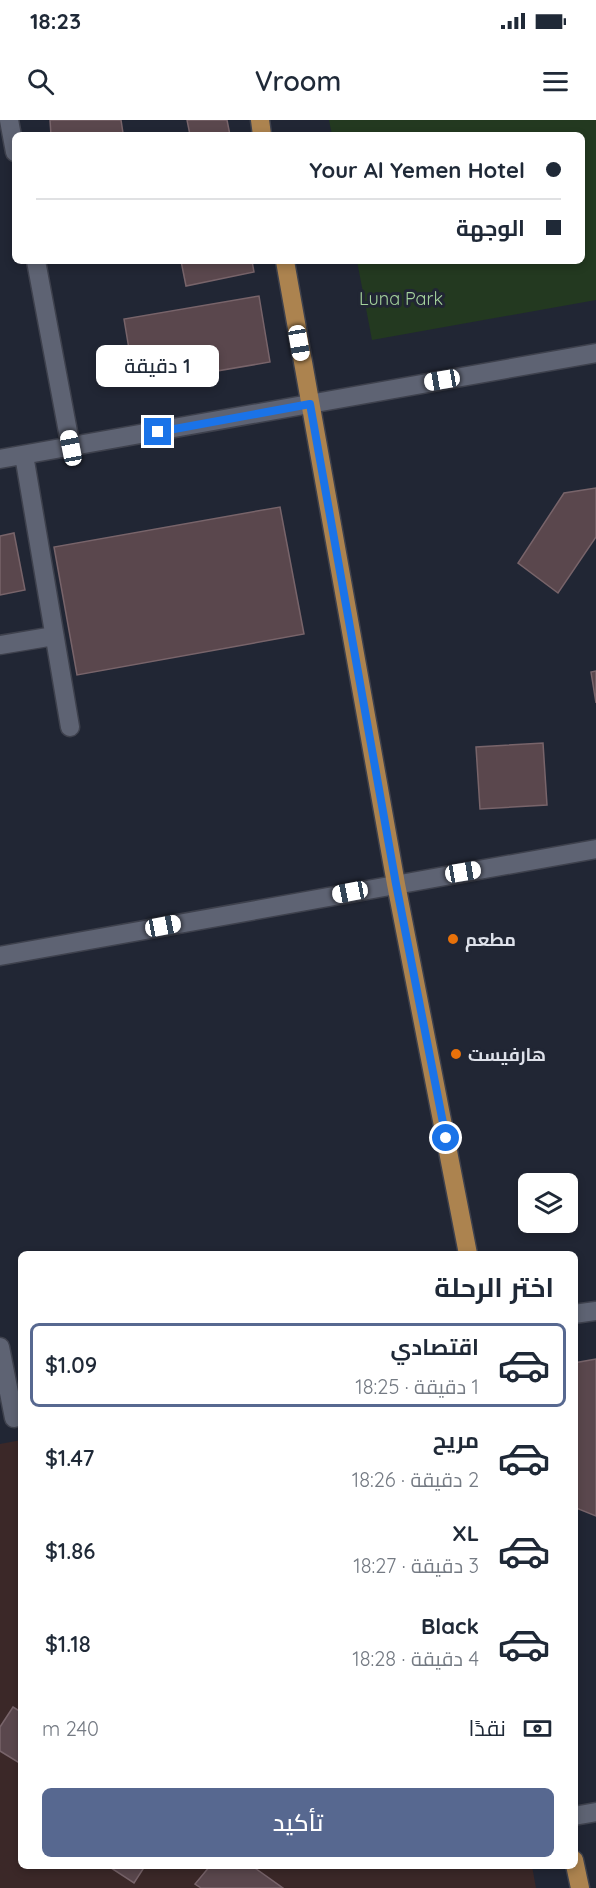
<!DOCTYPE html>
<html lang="ar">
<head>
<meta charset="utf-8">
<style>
  body { margin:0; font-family:Quicksand,Cairo,sans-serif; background:#f2f2f3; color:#1f2937; direction:rtl; height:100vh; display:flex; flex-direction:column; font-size:22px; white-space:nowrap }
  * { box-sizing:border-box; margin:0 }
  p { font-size:20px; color:#747a83 }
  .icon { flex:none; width:33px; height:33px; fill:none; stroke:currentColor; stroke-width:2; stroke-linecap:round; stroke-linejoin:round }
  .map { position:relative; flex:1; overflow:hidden; direction:ltr }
  .side { position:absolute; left:18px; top:1131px; width:560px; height:618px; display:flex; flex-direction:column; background:#fff; border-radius:9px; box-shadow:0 3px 9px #0003; direction:rtl }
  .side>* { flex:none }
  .banner { position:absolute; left:12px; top:12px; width:573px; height:132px; border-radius:9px; box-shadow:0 3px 9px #0003; direction:rtl; display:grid; align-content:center; height:132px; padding:0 24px; background:#fff }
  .buttons { position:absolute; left:518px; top:1053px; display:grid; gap:12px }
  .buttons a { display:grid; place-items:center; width:60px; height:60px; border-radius:9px; background:#fff; box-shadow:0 3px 9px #0003; font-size:30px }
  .end { position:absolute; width:27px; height:27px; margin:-14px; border:8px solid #1a73e8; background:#fff; box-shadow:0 0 0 3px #fff }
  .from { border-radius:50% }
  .bubble { position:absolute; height:42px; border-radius:9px; background:#fff; box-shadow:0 3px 9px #0003; font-size:20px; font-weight:600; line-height:42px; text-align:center; direction:rtl }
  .car { position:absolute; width:18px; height:36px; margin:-18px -9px; border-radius:8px; box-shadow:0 0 4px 2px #0007; background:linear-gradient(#fff 24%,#345 0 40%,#fff 0 76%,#345 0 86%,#fff 0) }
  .banner b { display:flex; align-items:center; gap:21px; height:57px; font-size:22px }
  .banner b+b { border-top:2px solid #e0e1e3 }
  .banner i { width:15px; height:15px; background:#1f2937 }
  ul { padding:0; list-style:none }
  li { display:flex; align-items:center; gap:18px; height:84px; margin:0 12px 9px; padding:0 12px; border:3px solid transparent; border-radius:9px }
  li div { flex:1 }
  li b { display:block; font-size:22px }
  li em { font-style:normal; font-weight:600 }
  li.selected { border-color:#576890 }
  li>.icon { width:54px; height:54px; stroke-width:1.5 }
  h2 { padding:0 24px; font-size:27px; line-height:72px }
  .pay { display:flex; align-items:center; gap:15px; height:66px; padding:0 24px; font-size:22px }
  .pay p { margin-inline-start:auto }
  .cta { display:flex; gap:12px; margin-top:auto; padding:12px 24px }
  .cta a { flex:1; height:69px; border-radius:9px; background:#576890; color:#fff; font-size:24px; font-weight:600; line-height:69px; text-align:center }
  .status { display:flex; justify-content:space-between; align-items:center; height:42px; padding:0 30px; background:#fff; direction:ltr }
  .status svg { height:16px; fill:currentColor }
  header { display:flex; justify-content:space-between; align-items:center; height:78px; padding:0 24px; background:#fff; font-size:27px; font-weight:600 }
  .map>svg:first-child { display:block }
  .education { fill:#3b2828 }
  .green { fill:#233920 }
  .building { fill:#5a474d; stroke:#78646a; stroke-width:1.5 }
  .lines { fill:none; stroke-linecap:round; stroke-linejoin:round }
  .minor-casing { stroke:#3e414d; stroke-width:21 }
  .major-casing { stroke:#3e414d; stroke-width:21 }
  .minor { stroke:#5e6373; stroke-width:18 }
  .major { stroke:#ac834f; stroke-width:18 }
  .route { stroke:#1a73e8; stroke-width:8 }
  .food-dot { fill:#e8710a; stroke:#212634; stroke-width:2 }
  .labels { text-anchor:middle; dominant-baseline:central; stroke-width:6; stroke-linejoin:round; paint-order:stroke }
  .park-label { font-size:18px; fill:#a4d29c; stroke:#212634 }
  .poi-label { font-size:18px; font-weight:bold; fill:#dee1ea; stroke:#212634; text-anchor:start }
</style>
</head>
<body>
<div class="status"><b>18:23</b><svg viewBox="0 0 49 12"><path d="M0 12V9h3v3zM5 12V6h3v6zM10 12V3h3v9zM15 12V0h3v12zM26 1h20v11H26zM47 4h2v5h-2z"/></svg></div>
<header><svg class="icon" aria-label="menu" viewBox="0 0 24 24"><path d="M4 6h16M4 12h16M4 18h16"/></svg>Vroom<svg class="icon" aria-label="search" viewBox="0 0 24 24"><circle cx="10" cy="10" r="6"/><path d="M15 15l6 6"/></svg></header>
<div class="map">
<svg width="596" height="1768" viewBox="0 0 596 1768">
  <rect width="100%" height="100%" fill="#212634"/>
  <!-- education -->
  <path class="education" d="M21,1320v426h511l4,22h-536v-444z"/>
  <!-- green -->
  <path class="green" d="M329,0h267v180l-224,40 -15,-79h225v-126h-250z"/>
  <!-- building -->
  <path class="building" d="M50,0h71l2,13 -24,2h-48z
    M187,0h40l3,15h-40z
    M181,141h71l2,11 -68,14z
    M259,176l11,66 -135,23 -11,-66z
    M596,368v49l-38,56 -40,-30 46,-70z
    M280,387l24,127 -227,41 -23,-128z
    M14,413l11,57 -25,5v-59z
    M596,551v32l-5,-31z
    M543,623l4,62 -67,4 -4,-62z
    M596,1239v157l-20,-8 -2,-6v-139z
    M13,1587l8,5v52l-21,-13v-24z
    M108,1746h37l-11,17z
    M210,1746h42l31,22h-82l-6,-4z"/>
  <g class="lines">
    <defs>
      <path id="minor" d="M9,0l6,32
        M36,141l35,187
        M24,335l46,272
        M0,339l596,-106
        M0,525l54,-9
        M0,836l596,-107
        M574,1194l22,-3
        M0,1227l14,71
        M574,1696l22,-4"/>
      <path id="major" d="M260,0l2,15
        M285,141l111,623 72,370
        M574,1740l6,28"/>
    </defs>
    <!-- minor casing -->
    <use href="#minor" class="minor-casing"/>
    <!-- major casing -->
    <use href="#major" class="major-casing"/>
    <!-- minor -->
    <use href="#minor" class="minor"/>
    <!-- major -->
    <use href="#major" class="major"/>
  </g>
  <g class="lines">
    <!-- route -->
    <path class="route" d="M158,312l152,-28 86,480 50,254"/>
  </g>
  <!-- markers -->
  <g class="food-dot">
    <circle cx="453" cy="819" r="6"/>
    <circle cx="456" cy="934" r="6"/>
  </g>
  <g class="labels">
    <!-- park labels -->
    <g class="park-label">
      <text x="401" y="178">Luna Park</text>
    </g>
    <!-- poi labels -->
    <g class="poi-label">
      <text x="465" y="819">مطعم</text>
      <text x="468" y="934">هارفيست</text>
    </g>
  </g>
</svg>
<div class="buttons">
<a><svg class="icon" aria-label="layers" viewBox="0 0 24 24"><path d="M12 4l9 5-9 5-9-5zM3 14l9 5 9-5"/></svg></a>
</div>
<i class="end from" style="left:446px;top:1018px"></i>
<i class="end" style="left:158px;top:312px"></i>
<div class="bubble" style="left:96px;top:225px;width:123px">1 دقيقة</div>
<i class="car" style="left:299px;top:223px;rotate:170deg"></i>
<i class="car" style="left:442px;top:260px;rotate:260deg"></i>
<i class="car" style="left:71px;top:328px;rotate:349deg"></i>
<i class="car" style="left:463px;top:752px;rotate:80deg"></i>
<i class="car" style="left:350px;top:772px;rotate:259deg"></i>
<i class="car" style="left:163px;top:806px;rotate:79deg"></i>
<div class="banner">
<b><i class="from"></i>Your Al Yemen Hotel</b>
<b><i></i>الوجهة</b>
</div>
<section class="side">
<h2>اختر الرحلة</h2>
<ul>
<li class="selected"><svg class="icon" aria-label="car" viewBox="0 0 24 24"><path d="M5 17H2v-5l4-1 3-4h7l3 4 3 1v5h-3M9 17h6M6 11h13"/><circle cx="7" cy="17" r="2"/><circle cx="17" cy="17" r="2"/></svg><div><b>اقتصادي</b><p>1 دقيقة · 18:25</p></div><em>$1.09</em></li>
<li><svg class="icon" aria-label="car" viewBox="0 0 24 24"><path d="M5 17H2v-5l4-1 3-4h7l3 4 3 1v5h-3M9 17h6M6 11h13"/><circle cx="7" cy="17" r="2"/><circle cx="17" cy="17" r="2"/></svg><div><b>مريح</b><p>2 دقيقة · 18:26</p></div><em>$1.47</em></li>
<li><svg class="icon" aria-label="car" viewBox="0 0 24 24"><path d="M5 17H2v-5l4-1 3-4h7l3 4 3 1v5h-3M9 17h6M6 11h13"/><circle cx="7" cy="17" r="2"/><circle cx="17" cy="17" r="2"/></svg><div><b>XL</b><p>3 دقيقة · 18:27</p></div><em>$1.86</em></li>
<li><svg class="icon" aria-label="car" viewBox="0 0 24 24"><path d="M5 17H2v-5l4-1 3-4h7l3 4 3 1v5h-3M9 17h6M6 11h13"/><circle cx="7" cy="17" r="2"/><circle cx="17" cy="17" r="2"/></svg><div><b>Black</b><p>4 دقيقة · 18:28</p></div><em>$1.18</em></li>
</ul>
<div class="pay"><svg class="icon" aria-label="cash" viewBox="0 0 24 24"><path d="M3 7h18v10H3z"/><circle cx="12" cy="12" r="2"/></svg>نقدًا<p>240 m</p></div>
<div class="cta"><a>تأكيد</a></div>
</section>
</div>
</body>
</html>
